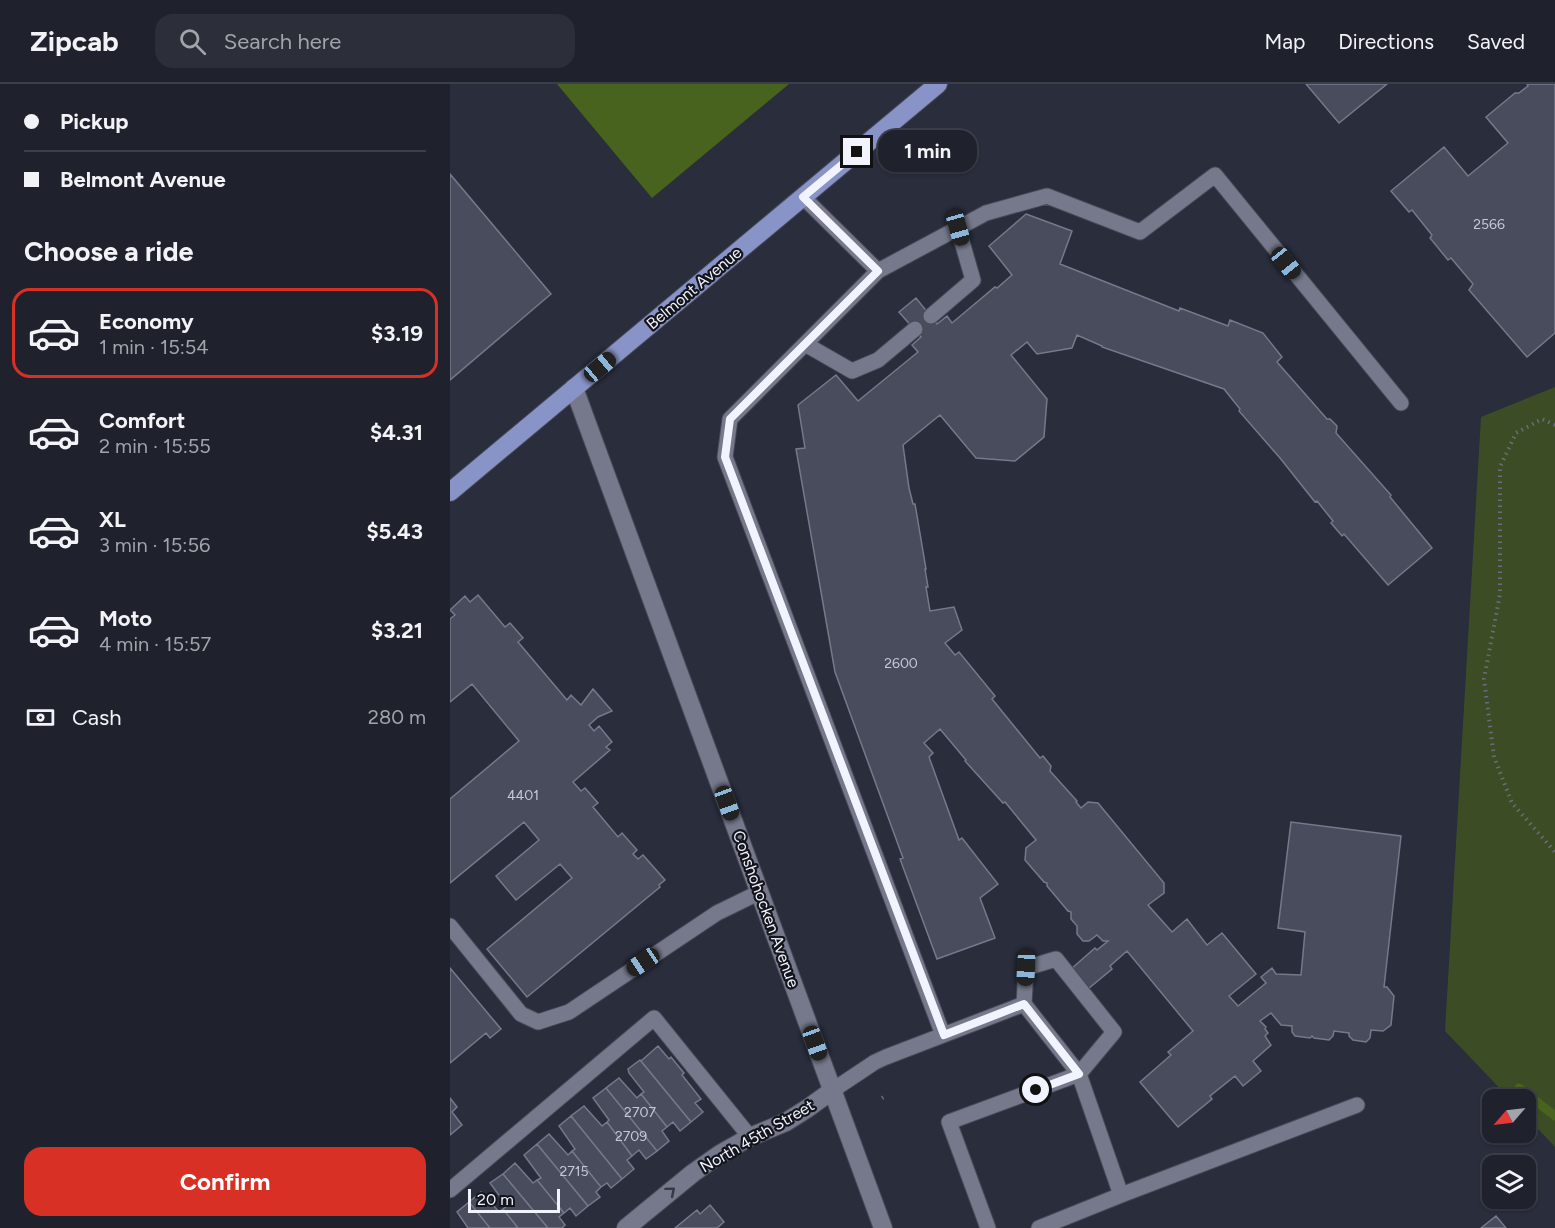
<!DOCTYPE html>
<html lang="en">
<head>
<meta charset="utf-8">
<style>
  body { margin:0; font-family:Figtree,sans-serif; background:#2c2f39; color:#f1f3f6; height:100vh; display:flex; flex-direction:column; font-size:22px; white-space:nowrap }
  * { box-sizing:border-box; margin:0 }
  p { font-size:20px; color:#a1a4aa }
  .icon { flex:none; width:33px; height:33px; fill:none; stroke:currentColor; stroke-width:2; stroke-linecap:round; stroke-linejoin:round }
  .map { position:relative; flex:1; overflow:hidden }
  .drawer { display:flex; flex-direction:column; background:#1f222d; width:450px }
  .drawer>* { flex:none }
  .guide { display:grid; align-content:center; height:132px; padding:0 24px; background:#1f222d }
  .needle { width:39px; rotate:242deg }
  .tools { position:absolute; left:1032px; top:1005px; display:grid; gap:12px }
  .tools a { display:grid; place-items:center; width:54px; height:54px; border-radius:12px; background:#1f222d; box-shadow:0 2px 4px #0004,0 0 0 2px #3c3f49; font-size:30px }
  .scale { position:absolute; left:18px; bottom:15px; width:92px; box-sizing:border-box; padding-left:6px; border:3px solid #f1f4fe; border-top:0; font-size:16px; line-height:21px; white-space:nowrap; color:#f1f4fe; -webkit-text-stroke:4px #14151c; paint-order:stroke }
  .end { position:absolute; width:27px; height:27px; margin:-14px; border:8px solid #f1f4fe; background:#111; box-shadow:0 0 0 3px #111 }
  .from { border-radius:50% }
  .bubble { position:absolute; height:42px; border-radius:18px; background:#1f222d; box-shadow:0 2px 4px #0004,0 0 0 2px #3c3f49; font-size:20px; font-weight:700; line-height:42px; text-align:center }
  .car { position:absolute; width:18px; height:36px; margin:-18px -9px; border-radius:8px; box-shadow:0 0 4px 2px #0007; background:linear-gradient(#222 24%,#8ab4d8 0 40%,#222 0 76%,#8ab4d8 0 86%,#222 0) }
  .guide b { display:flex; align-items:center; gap:21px; height:57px; font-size:22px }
  .guide b+b { border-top:2px solid #3c3f49 }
  .guide i { width:15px; height:15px; background:#f1f3f6 }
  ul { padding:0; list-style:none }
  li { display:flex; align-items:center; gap:18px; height:90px; margin:0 12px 9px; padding:0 12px; border:3px solid transparent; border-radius:18px }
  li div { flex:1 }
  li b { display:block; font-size:22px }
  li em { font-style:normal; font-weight:700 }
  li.current { border-color:#d93025 }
  li>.icon { width:54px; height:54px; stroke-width:1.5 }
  h2 { padding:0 24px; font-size:27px; line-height:72px }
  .pay { display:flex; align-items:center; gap:15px; height:66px; padding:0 24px; font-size:22px }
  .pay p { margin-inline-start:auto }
  .action { display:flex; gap:12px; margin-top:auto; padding:12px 24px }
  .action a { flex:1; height:69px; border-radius:18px; background:#d93025; color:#fff; font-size:24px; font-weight:700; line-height:69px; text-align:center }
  header { display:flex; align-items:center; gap:36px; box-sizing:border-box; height:84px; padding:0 30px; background:#1f222d; border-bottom:2px solid #3c3f49 }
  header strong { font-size:28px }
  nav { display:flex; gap:33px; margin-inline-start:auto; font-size:21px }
  .search { width:420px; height:54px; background:#2c2f39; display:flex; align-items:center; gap:15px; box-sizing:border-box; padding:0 21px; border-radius:18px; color:#a1a4aa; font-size:22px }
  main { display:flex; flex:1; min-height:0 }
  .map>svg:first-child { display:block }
  .green { fill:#3c4d25 }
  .water { fill:#48631e }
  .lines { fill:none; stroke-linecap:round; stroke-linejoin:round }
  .stream { stroke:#48631e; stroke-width:9 }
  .building { fill:#484c5d; stroke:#75798b; stroke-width:1.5 }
  .lane-casing { stroke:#484b57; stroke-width:17 }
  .street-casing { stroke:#484b57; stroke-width:20 }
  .secondary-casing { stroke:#484b57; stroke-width:20 }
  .primary-casing { stroke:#484b57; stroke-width:20 }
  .path { stroke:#696d7a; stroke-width:4; stroke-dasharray:1.5 4.5; stroke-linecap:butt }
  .lane { stroke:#75798b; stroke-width:15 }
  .street { stroke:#75798b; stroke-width:18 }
  .secondary { stroke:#75798b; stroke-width:18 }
  .primary { stroke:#8893c8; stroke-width:18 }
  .oneway { stroke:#363843 }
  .route { stroke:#f1f4fe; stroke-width:8 }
  .labels { text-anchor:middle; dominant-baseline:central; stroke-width:4.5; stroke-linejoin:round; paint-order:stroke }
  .number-label { font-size:14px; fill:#c7cad6 }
  .street-label { font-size:16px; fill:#f1f4fe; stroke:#14151c }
</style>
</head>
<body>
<header>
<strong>Zipcab</strong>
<div class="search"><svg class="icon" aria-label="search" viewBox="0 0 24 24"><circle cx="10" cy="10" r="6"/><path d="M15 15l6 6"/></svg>Search here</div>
<nav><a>Map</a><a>Directions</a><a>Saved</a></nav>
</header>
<main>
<section class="drawer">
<div class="guide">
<b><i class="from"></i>Pickup</b>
<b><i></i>Belmont Avenue</b>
</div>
<h2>Choose a ride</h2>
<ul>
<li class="current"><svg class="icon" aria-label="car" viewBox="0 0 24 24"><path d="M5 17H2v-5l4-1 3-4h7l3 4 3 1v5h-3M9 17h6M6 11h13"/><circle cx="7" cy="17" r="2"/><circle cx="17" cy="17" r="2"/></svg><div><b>Economy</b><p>1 min · 15:54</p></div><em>$3.19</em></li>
<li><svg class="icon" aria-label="car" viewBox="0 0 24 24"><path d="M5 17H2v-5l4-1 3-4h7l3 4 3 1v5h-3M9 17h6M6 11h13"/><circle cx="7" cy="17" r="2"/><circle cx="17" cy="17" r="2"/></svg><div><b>Comfort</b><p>2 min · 15:55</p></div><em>$4.31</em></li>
<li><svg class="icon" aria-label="car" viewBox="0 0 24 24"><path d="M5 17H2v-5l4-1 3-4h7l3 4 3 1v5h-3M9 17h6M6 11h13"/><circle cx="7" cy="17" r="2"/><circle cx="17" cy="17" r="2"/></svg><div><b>XL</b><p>3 min · 15:56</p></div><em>$5.43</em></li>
<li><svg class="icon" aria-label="car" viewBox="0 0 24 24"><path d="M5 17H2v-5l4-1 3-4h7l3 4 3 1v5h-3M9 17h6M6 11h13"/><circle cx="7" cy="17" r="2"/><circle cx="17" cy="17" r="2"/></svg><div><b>Moto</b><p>4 min · 15:57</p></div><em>$3.21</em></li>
</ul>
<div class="pay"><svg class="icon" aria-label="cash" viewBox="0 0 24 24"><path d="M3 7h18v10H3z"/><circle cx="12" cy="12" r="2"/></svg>Cash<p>280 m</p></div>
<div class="action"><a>Confirm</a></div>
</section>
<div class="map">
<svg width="1105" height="1144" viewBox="0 0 1105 1144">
  <rect width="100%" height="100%" fill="#292d3c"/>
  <!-- green -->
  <path class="green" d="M1105,303v760l-29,-31v-16l-16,-1 -65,-68 36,-614z"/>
  <!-- water -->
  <path class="water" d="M107,0h232l-137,114z"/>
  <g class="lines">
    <!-- stream -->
    <path class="stream" d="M1069,1004l36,28"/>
  </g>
  <!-- building -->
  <path class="building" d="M856,0h81l-48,39z
    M1077,0h28v249l-28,24 -58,-67 4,-6 -22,-26 -3,2 -18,-22 2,-3 -20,-25 -3,2 -18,-21 53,-44 24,29 40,-33 -22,-26 29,-24h4l9,-7z
    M0,90l101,120 -101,86z
    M576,130l46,17 -12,33 119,47 1,-3 48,18 2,-6 33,13 19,24 -5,5 50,57h3l7,7 -1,7 55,62 -1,2 42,51 -44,37 -44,-51 -2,2 -11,-13 2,-2 -16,-20 -2,1 -35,-44 -41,-47 1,-2 -16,-20 -122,-42v-1l-25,-11 -5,13 -35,6 -10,-12 -16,13 36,44 -3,38 -29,24 -39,-3 -36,-43 -37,30 6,43 4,16h2l11,65h-1l3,18h-2l4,24 24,-4 8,23 -17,13 10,12 4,-3 36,44 -3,3 48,59 3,-2 8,10 -1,5 27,30 -1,1 5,6 7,-6 10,1 66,80v10l-16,12 24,27 15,-13 20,26 15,-12 34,41 -27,22 9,10 28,-23 -5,-6 11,-9 4,6 25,1 4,-43 -27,-4 13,-106 110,14 -17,151h3l7,9 -3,29 -8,6 -12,-1 -1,8 -4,4 -13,-2 -4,-4v-3l-15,-2 -1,5 -4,4 -15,-2 -2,-2 -2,2 -15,-2 -3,-4v-6l-11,-1 -10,-12 -11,8 6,6 -1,2 3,4 -3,3 6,9 -18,16 8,10 -18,15 -8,-10 -25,20 2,3 -34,28 -38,-45 31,-27 -3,-3 25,-21 -66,-80 -17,15 2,3 -24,20 -17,-20 24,-21 2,2 11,-9h-5l-6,-6 -8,6h-6l-6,-7v-8l-6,-7v-7l-3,-1 -21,-25v-3l-3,-1 -19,-22 1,-12 10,-8 -31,-38 -2,1 -38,-42 1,-1 -26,-31 -16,14 9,10 -4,4 30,83 3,-2 36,46 -18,14 15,40 -58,21 -37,-100 3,-1 -68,-186 -39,-223 9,-1 -7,-43 38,-30 22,26 60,-49 -6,-7 9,-8 -22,-25 17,-14 21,26 10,-8 5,7 43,-36 2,1 15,-13 -23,-29z
    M28,511l27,32 5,-4 13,15 -5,4 49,58 4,-5 10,10 12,-16 19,22 -14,6 -9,8 5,6 5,-5 13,16 -6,5 4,3 -37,32 8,9 4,-3 13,15 -5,4 25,30 4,-4 15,17 -4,4 5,5 5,-4 22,25 -6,5 1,2 -133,110 -40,-48 85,-71 -12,-14 -44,36 -20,-24 43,-36 -15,-18 -74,61v-84l69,-58 -47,-57 -22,18v-83l5,-4 -5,-5 15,-14 5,6z
    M0,884l51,61 -11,9 -4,-5 -36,30z
    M208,962l11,13 2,-2 13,16 -2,2 19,24 -6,4 8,9 -12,10 -50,-61z
    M190,976l51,62 -11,9 -7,-9 -6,5 -26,-33 3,-2 -15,-19 -1,-4z
    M169,994l18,20 4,-4 26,33 -5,4 7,10 -12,10 -51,-63z
    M156,1004l51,63 -11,8 -7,-9 -7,6 -25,-34 2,-2 -16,-22z
    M0,1014l7,9 -5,5 10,13 -12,10z
    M134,1022l18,20 5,-4 25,34 -5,4 7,9 -12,10 -51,-63z
    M121,1032l51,63 -11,9 -4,-5 -6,4 -29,-36 3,-2 -16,-23z
    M99,1050l19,21 4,-4 29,36 -5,5 4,5 -12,9 -51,-62z
    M87,1060l51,62 -12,10 -6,-8 -6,5 -27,-33 4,-2 -17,-23z
    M65,1079l18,20 4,-3 27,33 -5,4 6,8 -3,3h-14l-45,-54z
    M53,1090l45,54h-30l-15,-19 4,-3 -17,-23z
    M31,1108l2,3 1,-1 15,18 4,-3 15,19h-28l-21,-26z
    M19,1118l21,26h-22l-11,-16z
    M260,1121l14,17 -7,6h-42l22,-18 3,4z
    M1046,1132l10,12h-25z"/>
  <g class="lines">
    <defs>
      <path id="lane" d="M353,113l75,74
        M481,232l42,-36 -15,-52
        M355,260l47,27 26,-11 37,-31
        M0,842l71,88 17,8 31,-10 148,-99 43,-21
        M493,951l-218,-578 5,-38 148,-148 108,-58 61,-17 93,36 75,-57 186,228
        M383,1006l42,-28 11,-5 138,-53 55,70 42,121 236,-90
        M0,1106l204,-172 96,119
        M538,1144l-39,-106 130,-48 35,-42 -58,-73 -30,9 -2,36
        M589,1144l82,-33"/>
      <path id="street" d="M176,1144l67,-55 27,-19 30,-17 36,-15 22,-14 25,-18"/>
      <path id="secondary" d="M124,304l309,840"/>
      <path id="primary" d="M0,408l488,-408"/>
    </defs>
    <!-- lane casing -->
    <use href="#lane" class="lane-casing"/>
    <!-- street casing -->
    <use href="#street" class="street-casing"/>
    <!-- secondary casing -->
    <use href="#secondary" class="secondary-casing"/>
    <!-- primary casing -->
    <use href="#primary" class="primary-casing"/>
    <!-- path -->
    <path class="path" d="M1105,341l-13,-6 -26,14 -16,34v127l-16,85 10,78 18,46 43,49
      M432,1014l5,-3"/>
    <!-- lane -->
    <use href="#lane" class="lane"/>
    <!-- street -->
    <use href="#street" class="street"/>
    <!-- secondary -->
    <use href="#secondary" class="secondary"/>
    <!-- primary -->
    <use href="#primary" class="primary"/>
  </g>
  <!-- one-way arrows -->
  <defs><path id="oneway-chevron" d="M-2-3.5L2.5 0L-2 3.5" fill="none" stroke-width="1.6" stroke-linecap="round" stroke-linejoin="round" transform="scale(1.5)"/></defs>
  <use class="oneway" href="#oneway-chevron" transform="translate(221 1107) rotate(-40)"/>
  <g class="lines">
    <!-- route -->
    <path class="route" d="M407,68l-54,45 75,74 -148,148 -5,38 219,578 80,-31 55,70 -43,16"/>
  </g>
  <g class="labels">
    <!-- number labels -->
    <g class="number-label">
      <text x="1039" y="140">2566</text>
      <text x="451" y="579">2600</text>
      <text x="73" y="711">4401</text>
      <text x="190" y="1028">2707</text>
      <text x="181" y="1052">2709</text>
      <text x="124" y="1087">2715</text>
    </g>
    <!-- street labels -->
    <g class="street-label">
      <text transform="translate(244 204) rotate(-40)">Belmont Avenue</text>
      <text transform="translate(316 825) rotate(70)">Conshohocken Avenue</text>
      <text transform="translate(307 1052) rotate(-30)">North 45th Street</text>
    </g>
  </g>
</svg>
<div class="tools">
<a><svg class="needle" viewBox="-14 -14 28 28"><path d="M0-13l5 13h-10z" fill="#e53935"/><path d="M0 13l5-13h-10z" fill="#a1a4aa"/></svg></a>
<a><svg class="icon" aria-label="layers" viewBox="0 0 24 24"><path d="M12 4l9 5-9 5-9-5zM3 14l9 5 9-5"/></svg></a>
</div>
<div class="scale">20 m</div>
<i class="end from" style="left:586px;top:1006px"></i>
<i class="end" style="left:407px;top:68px"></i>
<div class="bubble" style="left:428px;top:46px;width:99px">1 min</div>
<i class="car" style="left:508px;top:144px;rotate:164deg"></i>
<i class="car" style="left:836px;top:179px;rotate:141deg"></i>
<i class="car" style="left:150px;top:283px;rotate:50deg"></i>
<i class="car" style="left:277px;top:719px;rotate:160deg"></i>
<i class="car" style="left:193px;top:878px;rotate:236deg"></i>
<i class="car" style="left:576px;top:884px;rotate:183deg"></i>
<i class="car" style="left:365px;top:959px;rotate:160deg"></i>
</div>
</main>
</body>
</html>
